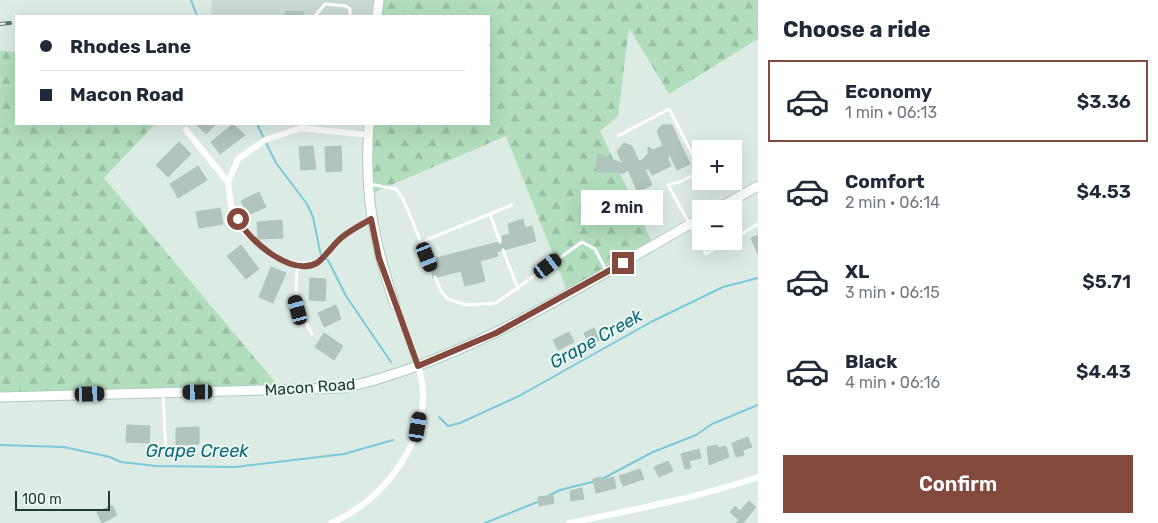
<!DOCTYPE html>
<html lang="en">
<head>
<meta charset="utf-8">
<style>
  body { margin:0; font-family:Rubik,sans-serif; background:#f2f2f3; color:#1f2937; height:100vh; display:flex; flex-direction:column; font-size:19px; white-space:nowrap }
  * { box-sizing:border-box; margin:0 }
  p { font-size:16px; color:#747a83 }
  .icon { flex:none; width:28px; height:28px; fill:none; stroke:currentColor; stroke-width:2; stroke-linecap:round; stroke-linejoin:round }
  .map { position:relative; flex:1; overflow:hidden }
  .side { display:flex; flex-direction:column; background:#fff; width:400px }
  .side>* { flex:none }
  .hud { position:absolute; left:15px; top:15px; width:475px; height:110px; border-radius:0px; box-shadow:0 5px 20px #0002; display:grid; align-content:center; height:110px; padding:0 25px; background:#fff }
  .fabs { position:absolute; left:692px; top:140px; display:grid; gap:10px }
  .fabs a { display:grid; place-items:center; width:50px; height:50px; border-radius:0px; background:#fff; box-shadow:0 5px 20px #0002; font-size:25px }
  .scale { position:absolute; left:15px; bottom:12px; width:95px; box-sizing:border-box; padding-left:5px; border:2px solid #1c3b33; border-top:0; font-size:14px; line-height:18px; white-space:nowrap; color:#1c3b33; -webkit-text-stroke:4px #ecf7f2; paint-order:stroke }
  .end { position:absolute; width:22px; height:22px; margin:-11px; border:6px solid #84493d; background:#fff; box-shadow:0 0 0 2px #fff }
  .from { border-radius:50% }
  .bubble { position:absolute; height:35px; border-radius:0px; background:#fff; box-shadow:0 5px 20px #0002; font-size:16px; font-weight:600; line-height:35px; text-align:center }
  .car { position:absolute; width:15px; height:30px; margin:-15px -8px; border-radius:6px; box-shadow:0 0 4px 1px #0007; background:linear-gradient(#222 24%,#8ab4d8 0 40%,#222 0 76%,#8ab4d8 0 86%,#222 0) }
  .hud b { display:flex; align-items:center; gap:18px; height:48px; font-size:19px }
  .hud b+b { border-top:1px solid #e0e1e3 }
  .hud i { width:12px; height:12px; background:#1f2937 }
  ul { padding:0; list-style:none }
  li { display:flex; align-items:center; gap:15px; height:82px; margin:0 10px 8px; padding:0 15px; border:2px solid transparent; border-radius:0px }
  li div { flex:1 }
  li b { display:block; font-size:19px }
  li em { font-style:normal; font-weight:600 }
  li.selected { border-color:#84493d }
  li>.icon { width:45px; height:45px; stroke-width:1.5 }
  h2 { padding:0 25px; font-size:22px; line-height:60px }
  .primary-button { display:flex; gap:10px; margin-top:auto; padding:10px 25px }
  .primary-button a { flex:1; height:58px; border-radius:0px; background:#84493d; color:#fff; font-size:20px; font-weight:600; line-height:58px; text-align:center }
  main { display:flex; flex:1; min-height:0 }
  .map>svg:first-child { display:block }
  .built { fill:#cadad3 }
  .forest { fill:url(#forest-firs) }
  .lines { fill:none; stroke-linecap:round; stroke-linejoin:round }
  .stream { stroke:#7ccad8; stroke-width:2 }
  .building { fill:#b1c5bd; stroke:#aec5bb }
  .secondary-casing { stroke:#aeccc0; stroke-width:11 }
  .lane { stroke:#fff; stroke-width:3 }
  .street { stroke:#fff; stroke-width:6 }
  .secondary { stroke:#fff; stroke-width:9 }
  .rail-casing { stroke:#56776e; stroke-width:4 }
  .rail { stroke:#ecf7f2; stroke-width:2; stroke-dasharray:5.5; stroke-linecap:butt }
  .route { stroke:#84493d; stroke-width:6 }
  .labels { text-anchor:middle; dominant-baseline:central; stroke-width:4; stroke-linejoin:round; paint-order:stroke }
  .street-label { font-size:16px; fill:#1c3b33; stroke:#ecf7f2 }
  .water-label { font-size:18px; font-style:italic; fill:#106c7d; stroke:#ecf7f2 }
</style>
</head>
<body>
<main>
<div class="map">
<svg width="758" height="523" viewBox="0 0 758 523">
  <defs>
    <pattern id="forest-firs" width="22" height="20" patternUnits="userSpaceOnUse" patternTransform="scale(1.25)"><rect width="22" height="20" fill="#b1dfbd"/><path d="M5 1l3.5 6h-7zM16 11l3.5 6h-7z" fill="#98c0a3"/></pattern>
  </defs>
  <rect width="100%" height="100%" fill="#dcebe4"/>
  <!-- built -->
  <path class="built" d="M212,0h169l-2,16h-168z"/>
  <!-- forest -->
  <path class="forest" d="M381,0h377v39l-89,55 -40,-66 -11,88 -18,15 53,113 -84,51 -63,-159 -136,58 1,-70h118v-108h-110z
    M0,51l16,1v72h139l-51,54 181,216 -285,8z"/>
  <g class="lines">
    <!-- stream -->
    <path class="stream" d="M191,0l6,16
      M257,124l19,39 31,41 6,13 8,39 7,4 18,36 45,66
      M439,417l9,9 12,-3 59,-27 132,-74 72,-35 35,-9
      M0,445l64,2 46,10 11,5 35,4 79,1 109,-13 49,-14
      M600,480l53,-28 43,-17 16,-11 46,-19
      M546,497l14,-7 36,-9
      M485,523l55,-22"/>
  </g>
  <!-- building -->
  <path class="building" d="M286,11l18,1 -1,4h-18z
    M196,124h20l-10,10z
    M233,124l12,11 -25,19 -9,-12z
    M662,125h10l18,39 -13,6 -8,-16 -1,5 3,7 -19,9 -3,-6h-4l7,16 -14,7 -10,-22 -4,3 -26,-1 -2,-6 2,-12 24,9 -5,-12 7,-8 8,3 6,14 3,1 7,-7v-7l5,3 10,-4 -6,-15z
    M179,142l12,12 -23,23 -12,-12z
    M313,146l3,23 -15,1 -2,-23z
    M341,146l1,25 -16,1 -1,-25z
    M198,166l9,14 -29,18 -8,-14z
    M259,192l7,15 -18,8 -7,-14z
    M220,208l3,16 -24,4 -3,-16z
    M523,219l2,9 7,-2 4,15 -39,11 1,4 -18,5 5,20 -20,5 -4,-15 -28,7 -2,-10 7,-2 -2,-8 67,-17 -1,-5 8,-2 -2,-10z
    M282,220l1,18 -25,1 -1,-17z
    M758,235v19l-7,-16z
    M241,245l18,24 -13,10 -19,-23z
    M271,267l15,6 -13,30 -14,-6z
    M310,278l16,1 -1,22 -16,-1z
    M336,305l5,14 -17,8 -6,-14z
    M594,328l6,12 -10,5 -6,-12z
    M569,332l5,10 -16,8 -5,-10z
    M324,333l19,13 -9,14 -19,-13z
    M127,425l23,1 -1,17 -23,-1z
    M199,427v17l-23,1v-17z
    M748,437l4,10 -9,3 1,5 -8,2 -4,-14z
    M717,445l1,3 8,-2 3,11 -20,8 -2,-18z
    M699,449l2,9 -12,3 2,7 -6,1 -4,-15z
    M668,461l5,10 -14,6 -5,-10z
    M640,469l4,10 -21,7 -4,-10z
    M601,477l1,3 12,-3 2,11 -20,5 -3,-14z
    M582,488l2,11 -13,2 -1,-10z
    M553,495l1,8 -15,3 -1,-9z
    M749,501l7,6 -13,16h-7l3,-3 -9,-8 5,-6 5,5z
    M112,505l5,10 -15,8 -5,-11z"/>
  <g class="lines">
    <defs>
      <path id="secondary" d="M377,16l2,-16
        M369,124c-5,70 4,115 26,181
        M717,209l41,-23
        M0,397l344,-9c131,-30 242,-106 357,-170"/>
    </defs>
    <!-- secondary casing -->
    <use href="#secondary" class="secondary-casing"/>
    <!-- lane -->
    <path class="lane" d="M315,16l10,-12 21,2 4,3v7
      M618,136l51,-27 30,58 -1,6 -19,9 -11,3 38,69 22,-13
      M369,184l27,5 7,10 29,69
      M490,214l10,28
      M734,238l24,-14
      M421,242l91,-37
      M503,250l15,39
      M298,265c-5,32 -1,42 14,69
      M435,277l6,14 7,8 18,6 30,-2 86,-61 13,7 12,23
      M163,393l3,61"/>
    <!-- street -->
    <path class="street" d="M186,130l42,52
      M368,135l-67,-7 -36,12 -27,19 -10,23 3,24 13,26 25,21 18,9 16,3 14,-2 26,-27 28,-17
      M331,523c52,-21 103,-87 90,-146 -5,-24 -17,-49 -26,-72
      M569,523c64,-13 127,-25 189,-46"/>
    <!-- secondary -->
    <use href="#secondary" class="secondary"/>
    <defs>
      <path id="rail" d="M0,24l10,-1"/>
    </defs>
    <!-- rail casing -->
    <use href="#rail" class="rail-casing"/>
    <!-- rail -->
    <use href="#rail" class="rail"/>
  </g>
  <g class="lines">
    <!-- route -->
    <path class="route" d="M238,219c10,21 53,58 79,44 6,-4 17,-19 24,-25 9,-8 20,-13 30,-19l8,39 39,108 78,-33 127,-70"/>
  </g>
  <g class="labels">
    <!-- street labels -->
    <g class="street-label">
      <text transform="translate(310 387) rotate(-4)">Macon Road</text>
    </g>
    <!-- water labels -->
    <g class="water-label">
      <text transform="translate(596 339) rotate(-29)">Grape Creek</text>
      <text x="197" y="451">Grape Creek</text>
    </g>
  </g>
</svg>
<div class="fabs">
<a>+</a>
<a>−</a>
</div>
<div class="scale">100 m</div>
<i class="end from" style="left:238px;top:219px"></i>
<i class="end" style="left:623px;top:263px"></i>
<div class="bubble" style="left:581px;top:190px;width:82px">2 min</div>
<i class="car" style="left:427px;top:257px;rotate:158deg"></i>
<i class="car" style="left:548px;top:266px;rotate:53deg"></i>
<i class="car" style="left:298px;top:310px;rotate:345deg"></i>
<i class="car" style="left:198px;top:392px;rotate:269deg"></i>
<i class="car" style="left:90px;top:394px;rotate:88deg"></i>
<i class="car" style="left:418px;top:427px;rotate:10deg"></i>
<div class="hud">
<b><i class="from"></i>Rhodes Lane</b>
<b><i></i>Macon Road</b>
</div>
</div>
<section class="side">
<h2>Choose a ride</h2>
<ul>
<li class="selected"><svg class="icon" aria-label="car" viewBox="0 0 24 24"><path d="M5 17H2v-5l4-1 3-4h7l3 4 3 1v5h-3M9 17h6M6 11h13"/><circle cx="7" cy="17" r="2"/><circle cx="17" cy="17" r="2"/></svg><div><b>Economy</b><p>1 min · 06:13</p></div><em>$3.36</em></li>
<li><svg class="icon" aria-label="car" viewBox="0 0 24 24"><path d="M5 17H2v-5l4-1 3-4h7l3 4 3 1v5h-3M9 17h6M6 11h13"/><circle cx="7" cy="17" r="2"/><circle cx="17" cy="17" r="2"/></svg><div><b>Comfort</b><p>2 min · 06:14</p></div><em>$4.53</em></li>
<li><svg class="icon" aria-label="car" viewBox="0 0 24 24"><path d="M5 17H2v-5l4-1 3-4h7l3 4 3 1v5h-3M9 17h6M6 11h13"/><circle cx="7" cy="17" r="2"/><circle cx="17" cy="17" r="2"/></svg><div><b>XL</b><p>3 min · 06:15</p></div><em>$5.71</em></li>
<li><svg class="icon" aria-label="car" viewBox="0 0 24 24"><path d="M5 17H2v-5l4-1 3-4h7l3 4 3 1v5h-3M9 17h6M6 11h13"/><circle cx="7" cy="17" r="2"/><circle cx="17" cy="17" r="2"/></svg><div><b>Black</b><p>4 min · 06:16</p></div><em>$4.43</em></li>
</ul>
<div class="primary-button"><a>Confirm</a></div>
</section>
</main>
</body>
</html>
